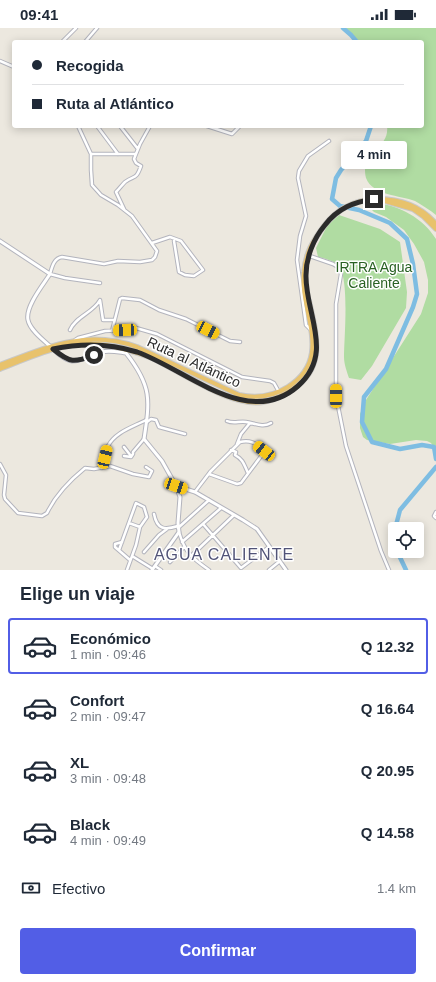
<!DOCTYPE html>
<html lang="es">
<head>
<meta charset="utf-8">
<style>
  body { margin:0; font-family:Helvetica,sans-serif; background:#f2f2f3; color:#1f2937; height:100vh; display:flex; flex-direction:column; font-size:15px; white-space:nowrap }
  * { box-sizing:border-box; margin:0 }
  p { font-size:13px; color:#747a83 }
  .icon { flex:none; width:22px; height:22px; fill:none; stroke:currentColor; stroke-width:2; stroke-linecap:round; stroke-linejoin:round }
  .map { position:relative; height:542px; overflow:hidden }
  .side { display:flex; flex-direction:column; background:#fff; flex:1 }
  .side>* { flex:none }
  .banner { position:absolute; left:12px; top:12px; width:412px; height:88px; border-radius:4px; box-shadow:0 2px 10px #0003; display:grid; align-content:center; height:88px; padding:0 20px; background:#fff }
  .controls { position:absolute; left:388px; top:494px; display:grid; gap:8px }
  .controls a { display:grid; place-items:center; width:36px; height:36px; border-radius:4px; background:#fff; box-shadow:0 2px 10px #0003; font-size:20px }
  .end { position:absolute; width:18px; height:18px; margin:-9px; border:5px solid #2b2b2b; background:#fff; box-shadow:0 0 0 2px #fff }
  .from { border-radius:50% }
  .bubble { position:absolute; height:28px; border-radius:4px; background:#fff; box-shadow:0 2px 10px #0003; font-size:13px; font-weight:600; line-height:28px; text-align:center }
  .car { position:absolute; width:12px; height:24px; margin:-12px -6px; border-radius:5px; box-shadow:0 0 3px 1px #0007; background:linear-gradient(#f5c518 24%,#345 0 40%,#f5c518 0 76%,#345 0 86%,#f5c518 0) }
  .banner b { display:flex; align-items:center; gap:14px; height:38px; font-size:15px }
  .banner b+b { border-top:1px solid #e0e1e3 }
  .banner i { width:10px; height:10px; background:#1f2937 }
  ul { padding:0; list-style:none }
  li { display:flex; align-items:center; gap:12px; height:56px; margin:0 8px 6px; padding:0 12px; border:2px solid transparent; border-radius:4px }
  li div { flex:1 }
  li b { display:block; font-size:15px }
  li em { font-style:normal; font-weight:600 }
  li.current { border-color:#525ee6 }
  li>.icon { width:36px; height:36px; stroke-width:1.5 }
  h2 { padding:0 20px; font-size:18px; line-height:48px }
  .pay { display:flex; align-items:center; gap:10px; height:44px; padding:0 20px; font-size:15px }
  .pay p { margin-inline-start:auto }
  .primary-button { display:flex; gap:8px; margin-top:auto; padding:8px 20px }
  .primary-button a { flex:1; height:46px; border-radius:4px; background:#525ee6; color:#fff; font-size:16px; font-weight:600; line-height:46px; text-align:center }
  .status { display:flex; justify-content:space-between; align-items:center; height:28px; padding:0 20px; background:#fff; direction:ltr }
  .status svg { height:11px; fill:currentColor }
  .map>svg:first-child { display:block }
  .green { fill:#b0dca2 }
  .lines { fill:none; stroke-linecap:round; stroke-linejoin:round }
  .river { stroke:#7ebde2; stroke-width:4.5 }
  .minor-casing { stroke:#b3b4bd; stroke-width:4.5 }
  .tertiary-casing { stroke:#b3b4bd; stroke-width:5 }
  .trunk-casing { stroke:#c8c8c8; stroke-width:6 }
  .minor { stroke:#fff; stroke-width:2.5 }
  .tertiary { stroke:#fff; stroke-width:3 }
  .trunk { stroke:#e8c26c; stroke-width:4 }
  .route { stroke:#2b2b2b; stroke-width:5 }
  .labels { text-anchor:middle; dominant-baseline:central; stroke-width:3; stroke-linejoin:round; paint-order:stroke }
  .park-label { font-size:14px; fill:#296123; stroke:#fff }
  .street-label { font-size:14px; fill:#2b2b2b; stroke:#fff }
  .quarter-label { font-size:16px; letter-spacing:1px; fill:#515377; stroke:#fff }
</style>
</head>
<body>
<div class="status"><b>09:41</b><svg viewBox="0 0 49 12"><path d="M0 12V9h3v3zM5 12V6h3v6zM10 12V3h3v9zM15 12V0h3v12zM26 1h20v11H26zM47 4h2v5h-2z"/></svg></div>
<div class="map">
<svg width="436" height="542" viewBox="0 0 436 542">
  <rect width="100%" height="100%" fill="#ece8df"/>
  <!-- green -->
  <path class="green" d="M346,0h90v187c-6,-5 -14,-10 -21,-14 -15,-6 -42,-5 -49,-23 -1,-3 -1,-7 -1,-10 -1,-15 25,-21 22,-42h35v-84h-62z
    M375,175c24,2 48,15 61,36v212l-5,-8 -4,-2 -11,-1 -26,4 -23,-4 -4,-3 -3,-9v-14l6,-14 55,-86 7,-21v-13l-4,-18 -10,-18 -10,-14 -18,-13 -12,-5 -4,-4 1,-4z
    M339,187l41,14 20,13 7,50 -1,16 -34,58 -11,14 -12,-2c-2,-6 -5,-14 -5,-21 0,-19 6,-79 -6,-92 -4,-4 -14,-7 -20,-8l-2,-9 11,-22z"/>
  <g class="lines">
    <!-- river -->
    <path class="river" d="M343,0l8,7 6,7
      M371,98l-5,15 -25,29 -5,8 -4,21 8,7 19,4 31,13 17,16 6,25 4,30 -4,13 -27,62 -22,28 -2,25 10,20 28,7 22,-4 12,2 2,12
      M395,501l5,-19 36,-43
      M395,503l-2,11 2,5
      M397,523l9,19"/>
    <defs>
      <path id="minor" d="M62,14l14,-14
        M85,14l12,-14
        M0,33l14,6
        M78,98l13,28v16l1,15 9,10 17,10 14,11 25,35 -2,6 -3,3 -12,2 -22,-1 -14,3 -42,-7c-8,1 -10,10 -12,17l15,4 35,5
        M97,98l21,28
        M120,98l18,23
        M207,98l25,8 8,-8
        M91,126h44
        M124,181l-8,-17c3,-3 6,-7 9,-10 10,-7 11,-2 16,-16l-5,-3 -2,-4 6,-15 10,-18
        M152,215l18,-6 11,4 22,29 -9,6 -9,-1 -6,-3 -5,-31
        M307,227l26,9 5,3 3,7 -5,30v92l10,50 35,105 8,19
        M70,302c6,-14 23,-17 30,-30l3,20h11
        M311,302l-5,-5 -9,-65 3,-24 6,-20 -8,-38 1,-7 9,-15 21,-15
        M112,303l8,-32 2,-1 18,2 19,10 27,9 44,22 10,1
        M75,312l3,-2 27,-7 20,-1 11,-2 21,6 85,43 28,4 4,2 5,9
        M227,393c6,3 12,0 19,1 8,1 17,6 25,1
        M147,394l4,-3 5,1 3,7 26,7
        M237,416l4,-10 9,-11
        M124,419l7,9
        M231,422l5,2 -1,3c9,5 9,10 13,18
        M124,428l7,1 2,-3v-2l11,-13
        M0,436l6,11 -2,20 1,4 13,14 24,3 5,-3c9,-19 22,-32 38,-45l9,1 16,-3 23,8 16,3 3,-6 -6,-4
        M102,440c2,-7 2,-16 6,-22 7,-14 25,-19 38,-26
        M195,464c5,-7 10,-13 15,-20l30,-30c11,-3 16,2 25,9l-24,32 -4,1 -28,-10
        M436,484l-2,4 2,2
        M154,486c3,16 11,16 24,12
        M129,495l11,4
        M203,496l38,44 28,-21
        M178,500l31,-28
        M179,504c6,21 13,26 30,38
        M122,514l-7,2v3l15,13
        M182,514l39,-34
        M119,522l17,-47 8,4 3,10 -7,10 -4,18 -9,25
        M144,524l15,-17 8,-6
        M132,528l21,13
        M191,528l43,-41
        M170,534l14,-15
        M155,538l6,4
        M269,542l11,-9"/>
      <path id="tertiary" d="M0,213l50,33c-7,11 -25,33 -22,46 2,10 15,20 22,26 6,6 14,14 22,15 11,0 19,-6 30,-9 7,-2 16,0 24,1 26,33 24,47 18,86l18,22 14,25 19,6 48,28 14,9 29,41
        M152,542l27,-38 -1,-9 2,-26 -4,-11"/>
      <path id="trunk" d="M385,173l28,8 10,7 13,13
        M0,337c48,-18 86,-36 137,-18l102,48c18,4 33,2 49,-8 47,-30 11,-75 16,-115 2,-20 9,-31 20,-46 13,-17 29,-25 49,-27 25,-1 47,6 63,25
        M0,341c33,-13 68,-30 105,-24 16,3 32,7 47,13 30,14 78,49 111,44 11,-2 21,-7 30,-13 34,-22 23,-56 16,-88"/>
    </defs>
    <!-- minor casing -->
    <use href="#minor" class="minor-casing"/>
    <!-- tertiary casing -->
    <use href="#tertiary" class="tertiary-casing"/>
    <!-- trunk casing -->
    <use href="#trunk" class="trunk-casing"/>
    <!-- minor -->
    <use href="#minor" class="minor"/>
    <!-- tertiary -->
    <use href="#tertiary" class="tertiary"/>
    <!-- trunk -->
    <use href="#trunk" class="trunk"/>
  </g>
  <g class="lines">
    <!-- route -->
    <path class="route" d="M94,327c-20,8 -24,8 -41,-6 29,-6 55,-6 84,3 49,17 111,78 161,34 37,-33 7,-72 8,-111 0,-18 8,-37 19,-50 13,-17 29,-23 49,-26"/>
  </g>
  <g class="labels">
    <!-- park labels -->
    <g class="park-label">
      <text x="374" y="239">IRTRA Agua<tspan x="374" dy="16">Caliente</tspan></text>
    </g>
    <!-- street labels -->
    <g class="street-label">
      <text transform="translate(194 334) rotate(25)">Ruta al Atlántico</text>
    </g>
    <!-- quarter labels -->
    <g class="quarter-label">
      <text x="224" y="526">AGUA CALIENTE</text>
    </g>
  </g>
</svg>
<div class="controls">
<a><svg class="icon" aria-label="locate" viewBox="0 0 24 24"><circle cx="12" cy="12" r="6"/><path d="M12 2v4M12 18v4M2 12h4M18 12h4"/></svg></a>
</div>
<i class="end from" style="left:94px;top:327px"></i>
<i class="end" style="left:374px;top:171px"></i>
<div class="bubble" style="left:341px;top:113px;width:66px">4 min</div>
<i class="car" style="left:125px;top:302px;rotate:268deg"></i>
<i class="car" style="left:208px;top:302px;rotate:117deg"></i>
<i class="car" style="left:336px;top:368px;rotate:0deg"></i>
<i class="car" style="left:264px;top:423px;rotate:308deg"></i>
<i class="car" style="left:105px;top:429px;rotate:13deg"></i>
<i class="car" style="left:176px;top:458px;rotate:109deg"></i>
<div class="banner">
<b><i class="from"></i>Recogida</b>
<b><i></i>Ruta al Atlántico</b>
</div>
</div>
<section class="side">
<h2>Elige un viaje</h2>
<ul>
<li class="current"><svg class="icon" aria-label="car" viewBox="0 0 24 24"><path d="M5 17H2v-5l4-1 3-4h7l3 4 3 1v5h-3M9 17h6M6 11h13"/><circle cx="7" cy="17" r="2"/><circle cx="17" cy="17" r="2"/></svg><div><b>Económico</b><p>1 min · 09:46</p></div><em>Q 12.32</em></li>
<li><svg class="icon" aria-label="car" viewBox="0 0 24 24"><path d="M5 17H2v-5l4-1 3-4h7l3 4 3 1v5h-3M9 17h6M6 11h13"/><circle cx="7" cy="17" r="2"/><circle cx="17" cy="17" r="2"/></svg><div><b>Confort</b><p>2 min · 09:47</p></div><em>Q 16.64</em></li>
<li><svg class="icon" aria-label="car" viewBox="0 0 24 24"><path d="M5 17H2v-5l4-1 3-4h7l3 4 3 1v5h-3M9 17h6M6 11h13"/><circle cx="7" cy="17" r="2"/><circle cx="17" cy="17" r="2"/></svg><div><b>XL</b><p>3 min · 09:48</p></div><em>Q 20.95</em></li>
<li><svg class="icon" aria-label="car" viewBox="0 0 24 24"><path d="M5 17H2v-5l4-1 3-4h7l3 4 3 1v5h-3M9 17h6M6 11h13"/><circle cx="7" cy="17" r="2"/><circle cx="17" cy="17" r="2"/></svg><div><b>Black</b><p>4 min · 09:49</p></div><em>Q 14.58</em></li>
</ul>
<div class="pay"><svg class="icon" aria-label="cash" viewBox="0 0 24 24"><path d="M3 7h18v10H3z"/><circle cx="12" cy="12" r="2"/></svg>Efectivo<p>1.4 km</p></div>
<div class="primary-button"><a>Confirmar</a></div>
</section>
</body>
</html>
